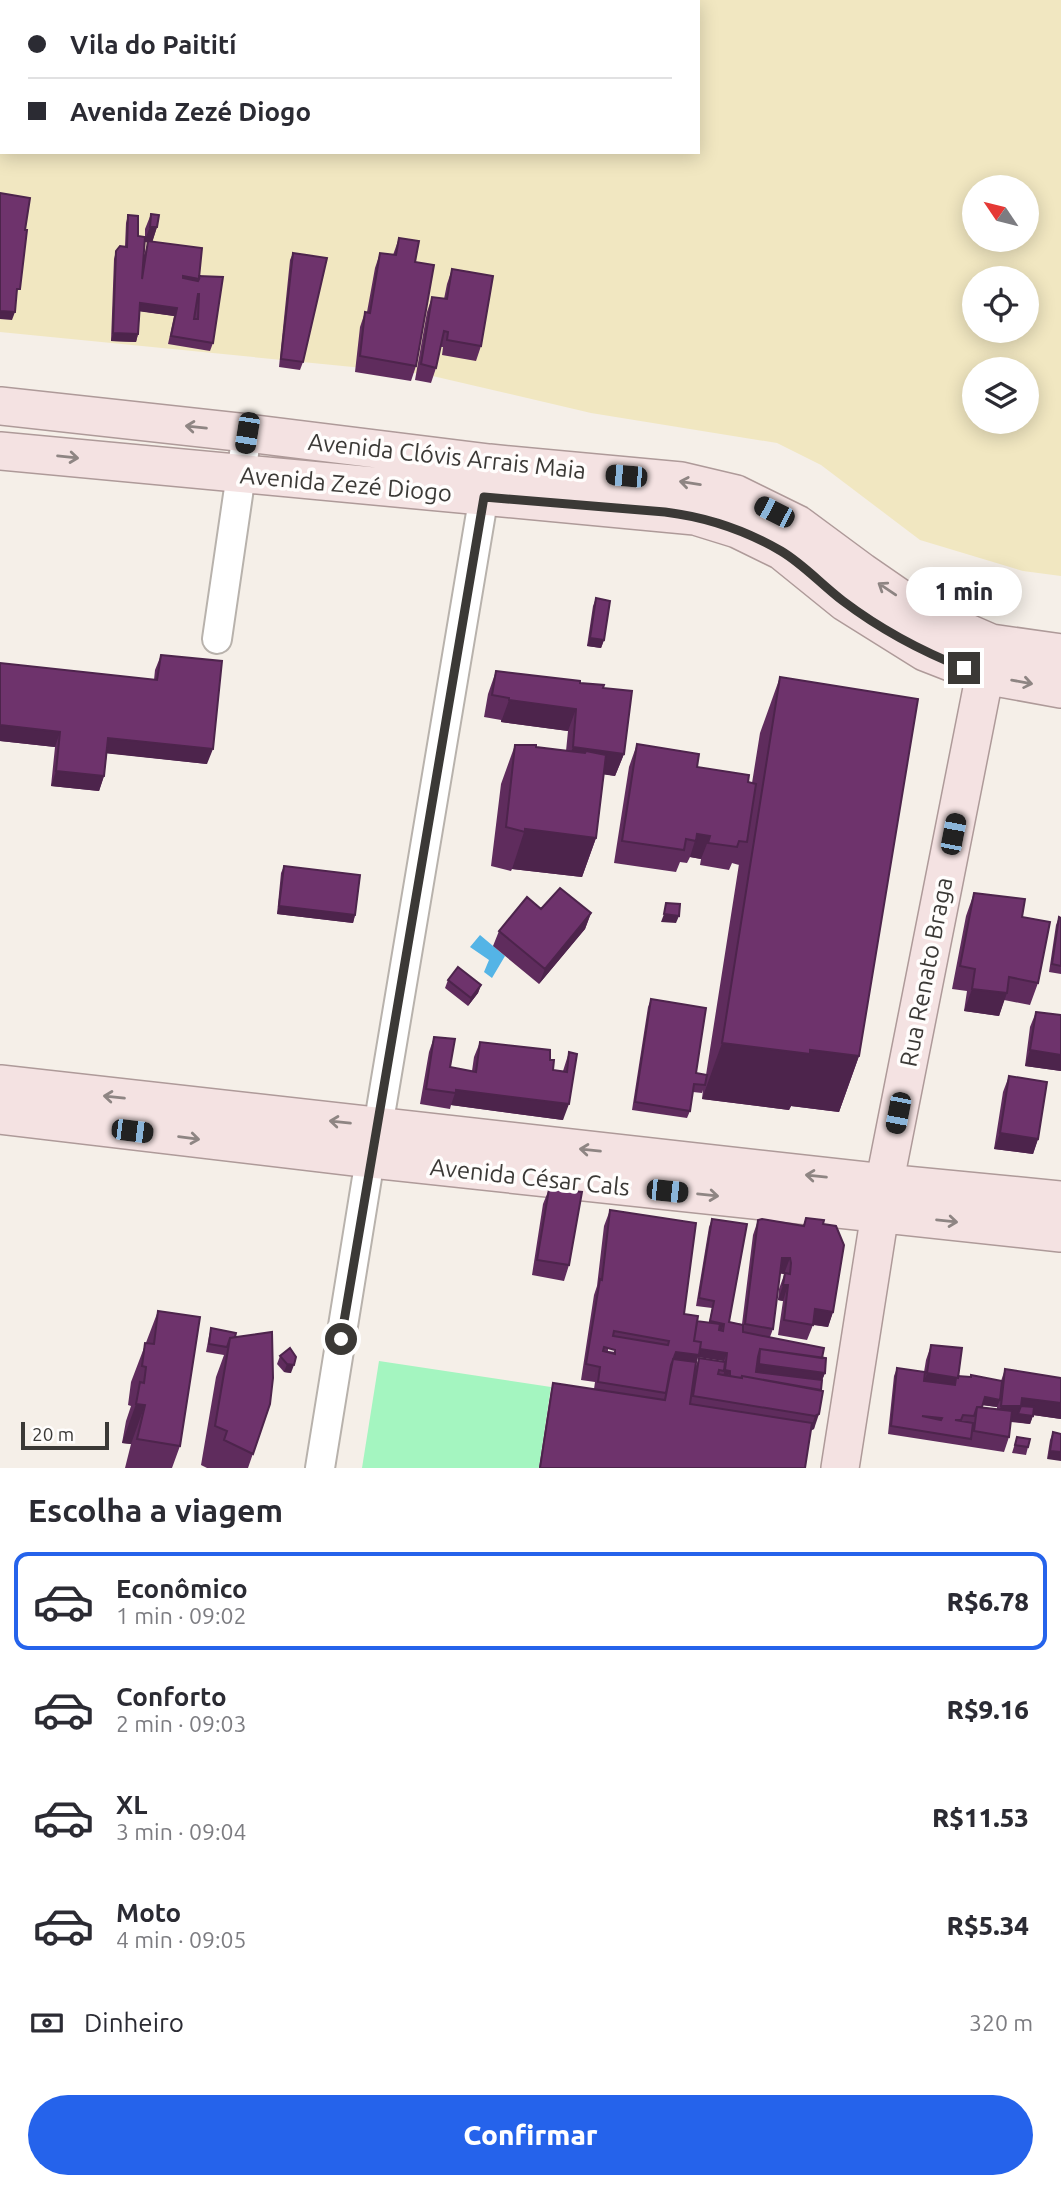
<!DOCTYPE html>
<html lang="pt">
<head>
<meta charset="utf-8">
<style>
  body { margin:0; font-family:Ubuntu,sans-serif; background:#f7f7f7; color:#2b2b33; height:100vh; display:flex; flex-direction:column; font-size:26px; white-space:nowrap }
  * { box-sizing:border-box; margin:0 }
  p { font-size:23px; color:#7c7c81 }
  .icon { flex:none; width:38px; height:38px; fill:none; stroke:currentColor; stroke-width:2; stroke-linecap:round; stroke-linejoin:round }
  .map { position:relative; height:1468px; overflow:hidden }
  .details { display:flex; flex-direction:column; background:#fff; flex:1 }
  .details>* { flex:none }
  .hud { position:absolute; left:0px; top:0px; width:700px; height:154px; box-shadow:0 4px 18px #0003; display:grid; align-content:center; height:154px; padding:0 28px; background:#fff }
  .needle { width:46px; rotate:305deg }
  .buttons { position:absolute; left:962px; top:175px; display:grid; gap:14px }
  .buttons a { display:grid; place-items:center; width:77px; height:77px; border-radius:50%; background:#fff; box-shadow:0 4px 18px #0003; font-size:35px }
  .scale { position:absolute; left:21px; bottom:18px; width:88px; box-sizing:border-box; padding-left:7px; border:4px solid #3b3936; border-top:0; font-size:19px; line-height:24px; white-space:nowrap; color:#3b3936; -webkit-text-stroke:5px #fffdfc; paint-order:stroke }
  .end { position:absolute; width:32px; height:32px; margin:-16px; border:9px solid #3b3936; background:#fff; box-shadow:0 0 0 4px #fff }
  .from { border-radius:50% }
  .bubble { position:absolute; height:49px; border-radius:24px; background:#fff; box-shadow:0 4px 18px #0003; font-size:23px; font-weight:800; line-height:49px; text-align:center }
  .car { position:absolute; width:21px; height:42px; margin:-21px -10px; border-radius:9px; box-shadow:0 0 5px 2px #0007; background:linear-gradient(#222 24%,#8ab4d8 0 40%,#222 0 76%,#8ab4d8 0 86%,#222 0) }
  .hud b { display:flex; align-items:center; gap:24px; height:66px; font-size:26px }
  .hud b+b { border-top:2px solid #e1e1e2 }
  .hud i { width:18px; height:18px; background:#2b2b33 }
  ul { padding:0; list-style:none }
  li { display:flex; align-items:center; gap:21px; height:98px; margin:0 14px 10px; padding:0 14px; border:4px solid transparent; border-radius:14px }
  li div { flex:1 }
  li b { display:block; font-size:26px }
  li em { font-style:normal; font-weight:800 }
  li.current { border-color:#2563eb }
  li>.icon { width:63px; height:63px; stroke-width:1.5 }
  h2 { padding:0 28px; font-size:32px; line-height:84px }
  .pay { display:flex; align-items:center; gap:18px; height:77px; padding:0 28px; font-size:26px }
  .pay p { margin-inline-start:auto }
  .cta { display:flex; gap:14px; margin-top:auto; padding:14px 28px }
  .cta a { flex:1; height:80px; border-radius:42px; background:#2563eb; color:#fff; font-size:28px; font-weight:800; line-height:80px; text-align:center }
  .map>svg:first-child { display:block }
  .green { fill:#a4f5c0 }
  .sand { fill:#f1e7c1; fill-rule:evenodd }
  .water { fill:#54b4e6 }
  .lines { fill:none; stroke-linecap:round; stroke-linejoin:round }
  .minor-casing { stroke:#b8b2ac; stroke-width:32 }
  .major-casing { stroke:#ae9a99; stroke-width:40 }
  .minor { stroke:#fff; stroke-width:28 }
  .major { stroke:#f4e2e2; stroke-width:37 }
  .wall { fill:#5f2c5d; fill-rule:evenodd }
  .shaded-wall { fill:#4d244c }
  .building { fill:#6e336c; stroke:#4d244c; stroke-width:2; fill-rule:evenodd }
  .oneway { stroke:#8e8583 }
  .route { stroke:#3b3936; stroke-width:9 }
  .labels { text-anchor:middle; dominant-baseline:central; stroke-width:7; stroke-linejoin:round; paint-order:stroke }
  .street-label { font-size:24px; fill:#3b3936; stroke:#fffdfc }
</style>
</head>
<body>
<div class="map">
<svg width="1061" height="1468" viewBox="0 0 1061 1468">
  <rect width="100%" height="100%" fill="#f5efe8"/>
  <!-- green -->
  <path class="green" d="M379,1361l172,26 -12,81h-177z"/>
  <!-- sand -->
  <path class="sand" d="M0,0h1061v576l-38,-5 -103,-31 -99,-75 -44,-22 -186,-30 -167,-39 -424,-42zM2,2h696v150h-696zM975,187h52v53h-52zM975,278h52v53h-52zM975,369h52v53h-52z"/>
  <!-- water -->
  <path class="water" d="M480,935l25,21 -13,22 -8,-6 5,-12 -19,-13z"/>
  <g class="lines">
    <defs>
      <path id="minor" d="M217,639l30,-206
        M320,1468l50,-309 8,-32 109,-650"/>
      <path id="major" d="M0,406l247,27 242,30 192,18 55,13 61,30 65,48 42,29 34,19 53,23 70,10
        M0,451l695,65 42,13 45,22 63,51 80,50 59,23 77,14
        M0,1084l884,99 177,17
        M0,1115l370,44 691,74
        M840,1468l46,-293 103,-522"/>
    </defs>
    <!-- minor casing -->
    <use href="#minor" class="minor-casing"/>
    <!-- major casing -->
    <use href="#major" class="major-casing"/>
    <!-- minor -->
    <use href="#minor" class="minor"/>
    <!-- major -->
    <use href="#major" class="major"/>
  </g>
  <!-- wall -->
  <path class="wall" d="M151,214l6,13 -5,15 47,36 14,65 -3,8 -42,-7 6,-28 -34,-5 -2,23 -2,8 -25,-1 3,-82 2,-8 9,-5 1,-23 2,-8 10,21 7,1v-8zM145,242h3l-5,17z
    M399,238l16,24 1,104 -5,15 -56,-9 5,-45 5,-15h2l8,-44 5,-15 13,2z
    M293,253l10,109 -3,8 -21,-3 11,-107z
    M452,269l29,77 -5,15 -34,-6 1,-8h-3l-4,21 -5,15 -16,-3 12,-68 5,-15 12,2 3,-15z
    M596,598l8,42 -3,8 -14,-2 6,-40z
    M161,655l46,109 -100,-11 -3,23 -5,15 -48,-5 4,-39 -55,-6v-78l154,17 1,-10z
    M496,671l84,12 23,5 21,66 -9,22 -11,-2 -8,64 -14,39 -70,-8 -1,2 -20,-5 10,-82 14,-39 51,6 2,-20 -67,-9v-2l-17,-3 4,-23z
    M780,677l79,379 -20,56 -48,-6 -2,4 -87,-11 1,-9 -1,3 -9,-1 -3,19 -3,7 -55,-8 16,-103 3,-8 45,74 10,2 33,-211v1l-7,-2 -3,7 -29,-5 1,-6 -11,-2 -3,6 -7,-1 -4,10 -62,-9 15,-96 8,-23 60,23 55,16 8,-50z
    M284,866l71,49 -2,8 -76,-9 4,-41z
    M974,893l48,24 16,66 -8,22 -26,-5 -5,16 -35,-5 3,-20 -15,-2 14,-73z
    M541,909l50,4 -6,16 -46,55 -46,-38 6,-15z
    M1059,917l2,1v56l-12,-2 7,-47z
    M448,980l33,5 -3,8 -10,13 -23,-18z
    M1036,1012l25,3v56l-36,-5 5,-39z
    M434,1037l16,30 22,4 2,-14 6,-15 70,18 3,10 10,1 6,-19 -6,68 -112,-15 -1,4 -30,-5 9,-52z
    M1009,1076l29,63 -5,15 -39,-5 9,-57z
    M549,1189l20,76 -5,16 -32,-6 11,-71z
    M610,1210l74,104 13,7 12,2 3,-15 -16,-2 13,-79 3,-8 17,103 13,2 11,-89 5,-15 45,6 3,-8 17,6 10,88 -5,15 -15,-2 -6,15 -29,-5 5,-34 -5,-1 1,-11 5,-14v-1l-4,-1 -7,56 -3,8 52,21 3,15 -3,7 -8,49 -3,1 -6,38h-266l12,-77 2,-8 41,6 1,-7 -14,-2 13,-85 3,-9 7,-60zM608,1348l7,2v2l-7,-1zM698,1357l26,4v1l-25,-4 -3,8z
    M158,1311l22,135 -8,22h-47l6,-24 -9,-1 4,-22 5,-15 -3,-1 3,-23z
    M211,1328l24,9 35,67 -22,64h-41l-6,-3 15,-88 8,-22 -18,-3 3,-16z
    M931,1345l27,31 43,5 4,-12 56,50 -28,-4 -3,9 -19,-2 -2,15 -5,15 -116,-18 6,-58 3,-8 27,4 2,-12zM982,1405l15,2v2l-15,-2z
    M290,1348l1,25 -7,-1 -7,-8 3,-8z
    M1053,1432l8,2 -14,25 3,-19z
    M1017,1437l11,10 -2,8 -14,-2z"/>
  <!-- shaded-wall -->
  <path class="shaded-wall" d="M150,227h7l-5,16 -8,-1z
    M140,303l37,5 -3,8 -37,-5z
    M0,311l15,1 -3,8 -12,-1z
    M113,333l25,1 -2,8 -25,-1z
    M590,638l14,2 -3,8 -14,-2z
    M509,700l67,9 -8,22 -67,-9z
    M0,725l60,7 -5,15 -55,-6z
    M108,738l105,11 -6,15 -104,-11z
    M573,747l51,7 -9,22 -51,-7z
    M56,771l48,5 -5,15 -48,-5z
    M525,829l71,9 -14,39 -70,-8z
    M697,834l13,2 -9,23 -11,-2z
    M279,906l76,9 -2,8 -76,-9z
    M591,913l-6,16 -46,55 6,-15z
    M664,914l15,2 -3,7 -15,-1z
    M481,985l-3,8 -10,13 3,-8z
    M972,989l35,4 -8,23 -35,-5z
    M722,1043l88,7 49,6 -20,56 -48,-6 -2,4 -87,-11z
    M1030,1050l31,5v16l-36,-5z
    M456,1090l113,14 -6,16 -112,-15z
    M1000,1133l38,6 -5,15 -39,-5z
    M782,1258h8l-6,16 -8,-1z
    M783,1285h5l-5,16 -5,-1z
    M815,1309l18,3 -5,15 -18,-3z
    M710,1321l14,3 -3,7 -13,-2z
    M691,1348l36,5 -3,8 -26,-4 -4,13 -21,-11 3,-7z
    M759,1357l66,16 -6,15 -66,-9 5,-14z
    M287,1364l7,1 -3,8 -7,-1z
    M725,1370l5,1 -3,8 -5,-1z
    M927,1373l31,5 -6,15 -31,-4z
    M985,1397l15,3 -3,7 -15,-2z
    M1022,1398l39,5v16l-42,-6 -3,9 -21,-1 6,-15z
    M136,1404l9,1 -14,39 -9,-1z
    M819,1414l-5,15 -4,2 5,-15z
    M1018,1414l15,2 -3,8 -14,-2z
    M1050,1451l11,1v9l-14,-2z"/>
  <!-- building -->
  <path class="building" d="M0,193l30,5 -5,32h2l-7,59h-3l-2,23 -15,-1z
    M151,214l8,1 -2,12h-7z
    M128,215l10,1v20l7,1 -3,42 6,-38 54,7 -3,30v-2l24,1 -10,66 -42,-7 6,-28 -37,-5 -2,31 -25,-1 3,-82 4,-5 7,1zM183,276l16,3 -1,2 -15,-3zM198,294h1l-1,25h-4z
    M399,238l20,3 -4,21 19,3 -18,101 -56,-10 5,-44 5,1 10,-60 16,2z
    M293,253l34,5 -24,104 -22,-3z
    M452,269l41,7 -12,70 -34,-6 1,-8 -4,-1 -8,37 -15,-4 11,-67 15,2z
    M596,598l14,3 -6,39 -14,-2z
    M161,655l61,6 -9,88 -105,-11 -4,38 -48,-5 4,-39 -60,-7v-62l157,17z
    M496,671l84,10v2l24,2 -1,3 29,3 -8,63 -51,-7 3,-38 -67,-9v-2l-17,-3z
    M780,677l138,22 -59,357 -49,-6v4l-88,-11z
    M637,744l62,10 -2,13 52,8 -1,7 8,2 -9,58 -8,-1 -2,6 -29,-4 2,-7 -13,-2 -1,7 -10,-2 -2,11 -62,-9z
    M515,745h21v2l49,6 1,-2 20,4 -10,83 -71,-9v3l-19,-5z
    M284,866l76,9 -5,40 -76,-9z
    M560,888l31,25 -46,56 -46,-38 28,-34 14,12z
    M974,893l51,6 -3,18 28,5 -12,61 -29,-6 -2,16 -35,-4 3,-20 -15,-3z
    M666,903l14,1 -1,12 -15,-2z
    M1059,917l2,1v48l-9,-2z
    M458,967l23,18 -10,13 -23,-18z
    M651,999l55,9 -10,65 11,2 -2,10 -11,-1 -4,27 -55,-9z
    M1036,1012l25,3v40l-31,-5z
    M434,1037l21,2 -5,28 26,5 4,-30 70,8v10h4l-1,10 14,2 2,-20 8,2 -8,50 -113,-14v3l-30,-4z
    M1009,1076l38,6 -9,57 -38,-6z
    M549,1189l33,3 -13,73 -32,-5z
    M610,1210l86,13 -12,91 14,2 -4,25 7,1 -2,13 -23,-3 -5,13 -5,28 -68,-11 2,-15 -14,-3 14,-85 2,1zM614,1331l55,10 -1,4 -55,-9zM604,1347l11,3v4l-12,-3z
    M806,1218l18,2 -1,4 13,2 8,19 -11,67 -18,-3 -2,16 -29,-5 4,-35h-5l2,-12 5,1 1,-11 -1,-5h-8l-9,71 -28,-5 13,-104 4,-1 42,7z
    M712,1219l35,5 -18,98 14,3v7l81,16 -2,10 -62,-9 -2,8 -2,15 66,8 -1,10 -79,-14 -1,2 -11,-2v-5l-5,-1 2,-17 -27,-4 1,-7 -7,-1 3,-20 23,3 -1,6 4,1 1,-7 -14,-3 4,-20 -15,-3z
    M158,1311l42,6 -20,129 -43,-7 8,-34 -9,-1 4,-22 4,1 2,-16 -4,-1 3,-23 9,1z
    M211,1328l25,5 -1,4 -5,1 -3,9 -18,-3z
    M272,1332l1,46 -3,26 -17,50 -29,-14 3,-9 -12,-5 15,-88z
    M931,1345l31,3 -4,30 -31,-5z
    M290,1348l6,9 -2,8 -7,-1 -7,-8z
    M760,1349l66,9 -1,15 -66,-9z
    M699,1358l26,4 -1,9 -5,-1 -1,4 5,1 19,3v-2l81,15 -4,23 -4,2 -122,-20z
    M673,1359l23,3 -6,42 122,19 -7,45h-265l13,-85 112,17z
    M897,1368l28,4 -1,9 31,4 1,-7h2v-2l13,1v-2l31,6 -2,19 -15,-3 -3,10h-5l-3,9 -11,-1 -2,5h-6l18,3 -2,16 -80,-13zM922,1416l20,2 -1,2z
    M1005,1369l56,9v25l-39,-5 -1,8h-20z
    M1021,1406l13,1 -1,9 -15,-2z
    M977,1407l35,4 -3,26 -35,-6z
    M1053,1432l8,2v18l-11,-1z
    M1017,1437l13,2 -2,8 -13,-2z"/>
  <!-- one-way arrows -->
  <defs><path id="oneway-shaft" d="M-6 0H5M1.5-3L5.5 0L1.5 3" fill="none" stroke-width="1.6" stroke-linecap="round" stroke-linejoin="round" transform="scale(1.75)"/></defs>
  <g class="oneway">
    <use href="#oneway-shaft" transform="translate(196 427) rotate(-174)"/>
    <use href="#oneway-shaft" transform="translate(68 457) rotate(6)"/>
    <use href="#oneway-shaft" transform="translate(690 483) rotate(-171)"/>
    <use href="#oneway-shaft" transform="translate(887 589) rotate(-146)"/>
    <use href="#oneway-shaft" transform="translate(1022 682) rotate(10)"/>
    <use href="#oneway-shaft" transform="translate(114 1097) rotate(-174)"/>
    <use href="#oneway-shaft" transform="translate(340 1122) rotate(-174)"/>
    <use href="#oneway-shaft" transform="translate(189 1138) rotate(7)"/>
    <use href="#oneway-shaft" transform="translate(590 1150) rotate(-174)"/>
    <use href="#oneway-shaft" transform="translate(816 1176) rotate(-174)"/>
    <use href="#oneway-shaft" transform="translate(708 1195) rotate(6)"/>
    <use href="#oneway-shaft" transform="translate(947 1221) rotate(6)"/>
  </g>
  <g class="lines">
    <!-- route -->
    <path class="route" d="M341,1339l143,-842 181,15c41,5 80,18 116,39 22,13 41,34 62,50 37,28 78,50 121,67"/>
  </g>
  <g class="labels">
    <!-- street labels -->
    <g class="street-label">
      <text transform="translate(447 456) rotate(6)">Avenida Clóvis Arrais Maia</text>
      <text transform="translate(346 484) rotate(5)">Avenida Zezé Diogo</text>
      <text transform="translate(926 972) rotate(-79)">Rua Renato Braga</text>
      <text transform="translate(530 1177) rotate(6)">Avenida César Cals</text>
    </g>
  </g>
</svg>
<div class="buttons">
<a><svg class="needle" viewBox="-14 -14 28 28"><path d="M0-13l5 13h-10z" fill="#e53935"/><path d="M0 13l5-13h-10z" fill="#7c7c81"/></svg></a>
<a><svg class="icon" aria-label="locate" viewBox="0 0 24 24"><circle cx="12" cy="12" r="6"/><path d="M12 2v4M12 18v4M2 12h4M18 12h4"/></svg></a>
<a><svg class="icon" aria-label="layers" viewBox="0 0 24 24"><path d="M12 4l9 5-9 5-9-5zM3 14l9 5 9-5"/></svg></a>
</div>
<div class="scale">20 m</div>
<i class="end from" style="left:341px;top:1339px"></i>
<i class="end" style="left:964px;top:668px"></i>
<div class="bubble" style="left:906px;top:567px;width:116px">1 min</div>
<i class="car" style="left:247px;top:433px;rotate:189deg"></i>
<i class="car" style="left:626px;top:476px;rotate:275deg"></i>
<i class="car" style="left:774px;top:512px;rotate:297deg"></i>
<i class="car" style="left:953px;top:834px;rotate:11deg"></i>
<i class="car" style="left:898px;top:1113px;rotate:191deg"></i>
<i class="car" style="left:132px;top:1131px;rotate:97deg"></i>
<i class="car" style="left:667px;top:1191px;rotate:96deg"></i>
<div class="hud">
<b><i class="from"></i>Vila do Paitití</b>
<b><i></i>Avenida Zezé Diogo</b>
</div>
</div>
<section class="details">
<h2>Escolha a viagem</h2>
<ul>
<li class="current"><svg class="icon" aria-label="car" viewBox="0 0 24 24"><path d="M5 17H2v-5l4-1 3-4h7l3 4 3 1v5h-3M9 17h6M6 11h13"/><circle cx="7" cy="17" r="2"/><circle cx="17" cy="17" r="2"/></svg><div><b>Econômico</b><p>1 min · 09:02</p></div><em>R$6.78</em></li>
<li><svg class="icon" aria-label="car" viewBox="0 0 24 24"><path d="M5 17H2v-5l4-1 3-4h7l3 4 3 1v5h-3M9 17h6M6 11h13"/><circle cx="7" cy="17" r="2"/><circle cx="17" cy="17" r="2"/></svg><div><b>Conforto</b><p>2 min · 09:03</p></div><em>R$9.16</em></li>
<li><svg class="icon" aria-label="car" viewBox="0 0 24 24"><path d="M5 17H2v-5l4-1 3-4h7l3 4 3 1v5h-3M9 17h6M6 11h13"/><circle cx="7" cy="17" r="2"/><circle cx="17" cy="17" r="2"/></svg><div><b>XL</b><p>3 min · 09:04</p></div><em>R$11.53</em></li>
<li><svg class="icon" aria-label="car" viewBox="0 0 24 24"><path d="M5 17H2v-5l4-1 3-4h7l3 4 3 1v5h-3M9 17h6M6 11h13"/><circle cx="7" cy="17" r="2"/><circle cx="17" cy="17" r="2"/></svg><div><b>Moto</b><p>4 min · 09:05</p></div><em>R$5.34</em></li>
</ul>
<div class="pay"><svg class="icon" aria-label="cash" viewBox="0 0 24 24"><path d="M3 7h18v10H3z"/><circle cx="12" cy="12" r="2"/></svg>Dinheiro<p>320 m</p></div>
<div class="cta"><a>Confirmar</a></div>
</section>
</body>
</html>
